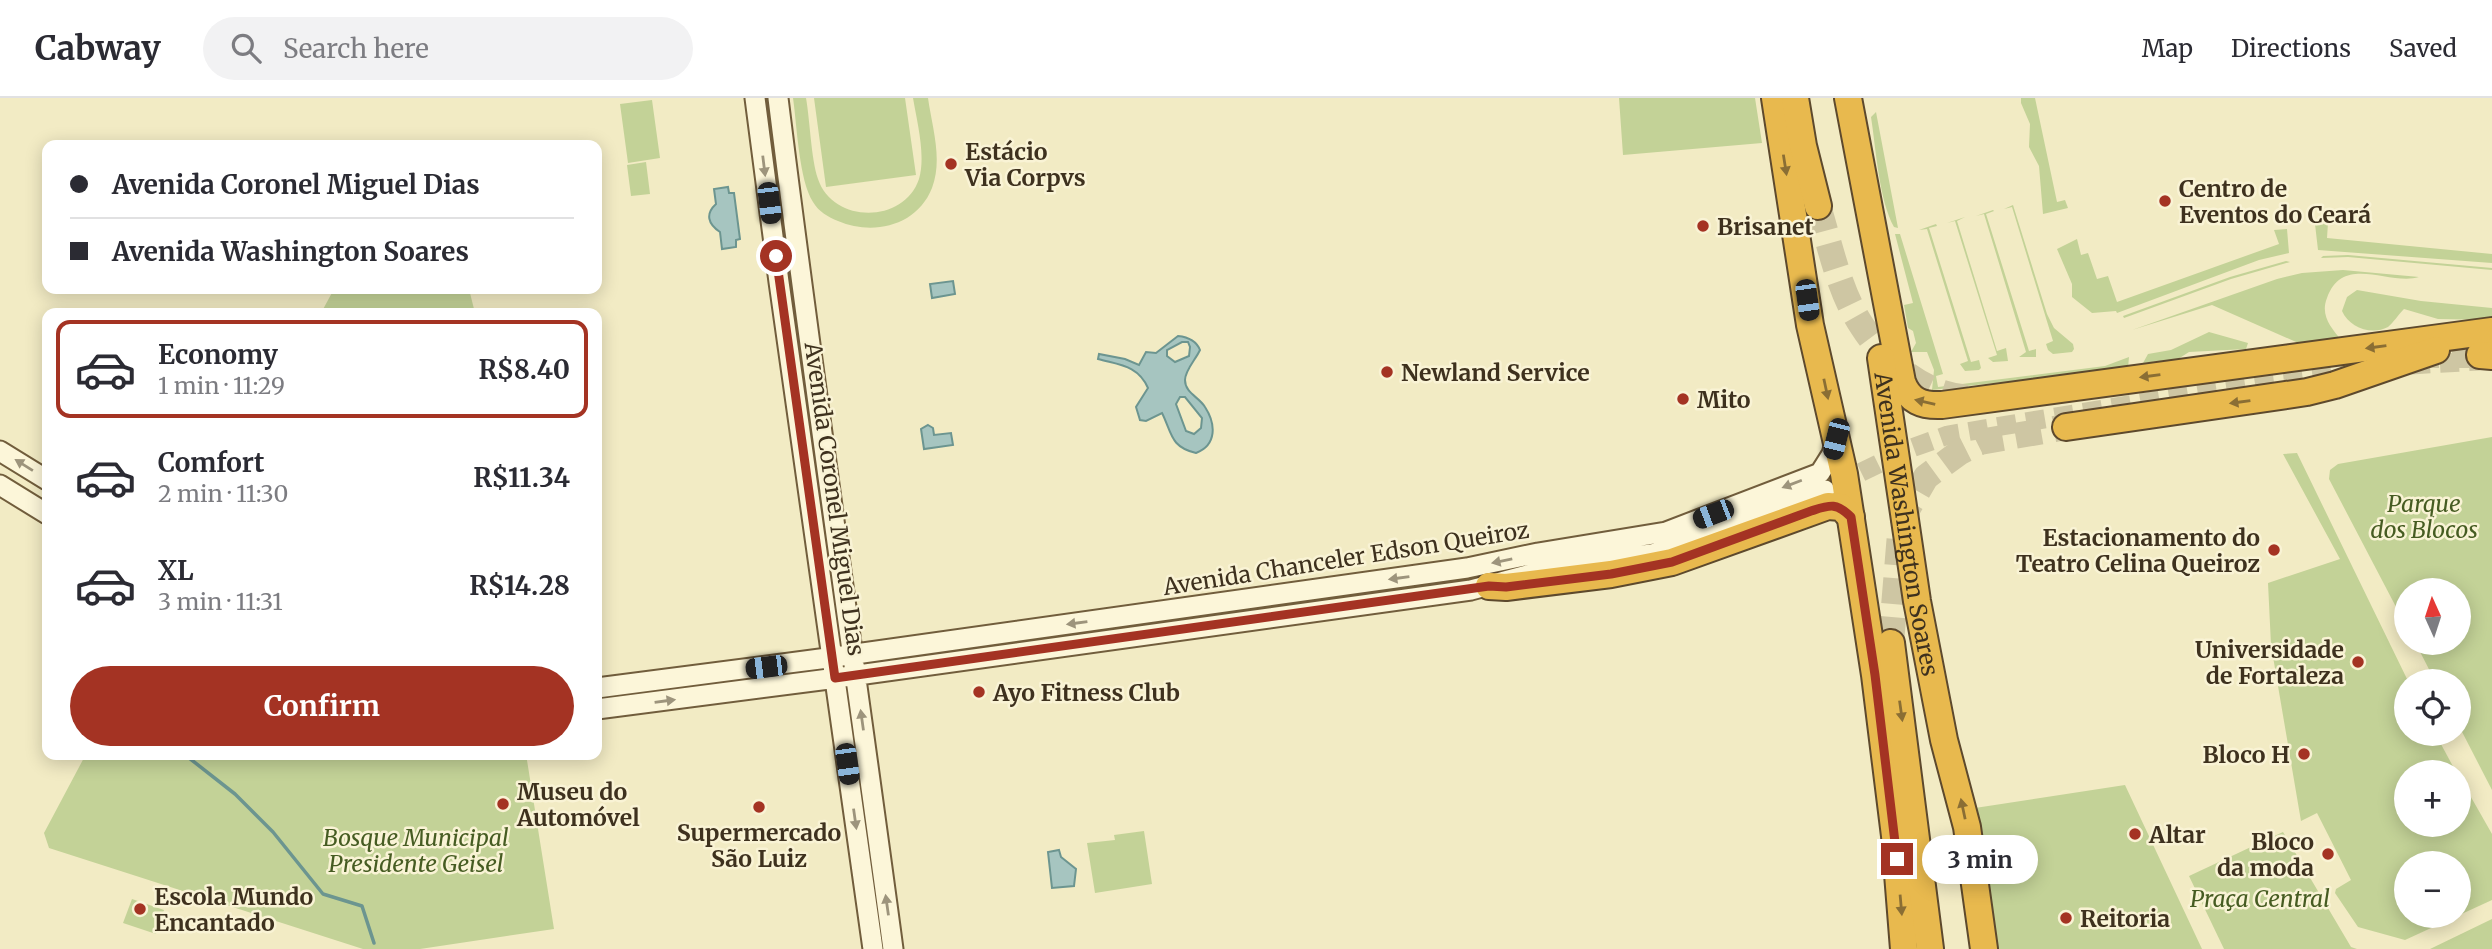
<!DOCTYPE html>
<html lang="en">
<head>
<meta charset="utf-8">
<style>
  body { margin:0; font-family:Merriweather,serif; background:#f2f2f3; color:#2b2b33; height:100vh; display:flex; flex-direction:column; font-size:26px; white-space:nowrap }
  * { box-sizing:border-box; margin:0 }
  p { font-size:23px; color:#7c7c81 }
  .icon { flex:none; width:38px; height:38px; fill:none; stroke:currentColor; stroke-width:2; stroke-linecap:round; stroke-linejoin:round }
  .map { position:relative; flex:1; overflow:hidden }
  .panel { position:absolute; left:42px; top:210px; width:560px; height:452px; display:flex; flex-direction:column; background:#fff; border-radius:14px; box-shadow:0 4px 18px #0003 }
  .panel>* { flex:none }
  .guide { position:absolute; left:42px; top:42px; width:560px; height:154px; border-radius:14px; box-shadow:0 4px 18px #0003; display:grid; align-content:center; height:154px; padding:0 28px; background:#fff }
  .needle { width:46px; rotate:357deg }
  .controls { position:absolute; left:2394px; top:480px; display:grid; gap:14px }
  .controls a { display:grid; place-items:center; width:77px; height:77px; border-radius:50%; background:#fff; box-shadow:0 4px 18px #0003; font-size:35px }
  .end { position:absolute; width:32px; height:32px; margin:-16px; border:9px solid #a43323; background:#fff; box-shadow:0 0 0 4px #fff }
  .from { border-radius:50% }
  .bubble { position:absolute; height:49px; border-radius:24px; background:#fff; box-shadow:0 4px 18px #0003; font-size:23px; font-weight:700; line-height:49px; text-align:center }
  .car { position:absolute; width:21px; height:42px; margin:-21px -10px; border-radius:9px; box-shadow:0 0 5px 2px #0007; background:linear-gradient(#222 24%,#8ab4d8 0 40%,#222 0 76%,#8ab4d8 0 86%,#222 0) }
  .guide b { display:flex; align-items:center; gap:24px; height:66px; font-size:26px }
  .guide b+b { border-top:2px solid #e1e1e2 }
  .guide i { width:18px; height:18px; background:#2b2b33 }
  ul { padding:12px 0 0; list-style:none }
  li { display:flex; align-items:center; gap:21px; height:98px; margin:0 14px 10px; padding:0 14px; border:4px solid transparent; border-radius:14px }
  li div { flex:1 }
  li b { display:block; font-size:26px }
  li em { font-style:normal; font-weight:700 }
  li.on { border-color:#a43323 }
  li>.icon { width:63px; height:63px; stroke-width:1.5 }
  .action { display:flex; gap:14px; margin-top:auto; padding:14px 28px }
  .action a { flex:1; height:80px; border-radius:42px; background:#a43323; color:#fff; font-size:28px; font-weight:700; line-height:80px; text-align:center }
  header { display:flex; align-items:center; gap:42px; box-sizing:border-box; height:98px; padding:0 35px; background:#fff; border-bottom:2px solid #e1e1e2 }
  header strong { font-size:33px }
  nav { display:flex; gap:38px; margin-inline-start:auto; font-size:24px }
  .search { width:490px; height:63px; background:#f2f2f3; display:flex; align-items:center; gap:18px; box-sizing:border-box; padding:0 24px; border-radius:38px; color:#7c7c81; font-size:26px }
  .map>svg:first-child { display:block }
  .green { fill:#c3d297; fill-rule:evenodd }
  .water { fill:#a6c5c0; stroke:#6c9590; stroke-width:2; fill-rule:evenodd }
  .lines { fill:none; stroke-linecap:round; stroke-linejoin:round }
  .stream { stroke:#6c9590; stroke-width:3.5 }
  .secondary-tunnel { stroke:#cec6a3; stroke-width:19; stroke-dasharray:19 10; stroke-linecap:butt }
  .highway-tunnel { stroke:#cec6a3; stroke-width:26; stroke-dasharray:26 13; stroke-linecap:butt }
  .secondary-casing { stroke:#715d3c; stroke-width:23 }
  .highway-casing { stroke:#5d492d; stroke-width:30 }
  .secondary { stroke:#fcf6d9; stroke-width:19 }
  .highway { stroke:#e8b94e; stroke-width:26 }
  .oneway { fill:#8a6e34 }
  .oneway2 { fill:#9d947c }
  .route { stroke:#a43323; stroke-width:9 }
  .poi-dot { fill:#a43323; stroke:#f9f3d5; stroke-width:2.5 }
  .labels { text-anchor:middle; dominant-baseline:central; stroke-width:5; stroke-linejoin:round; paint-order:stroke }
  .poi-label { font-size:23px; font-weight:bold; fill:#3e311e; stroke:#f9f3d5; text-anchor:start }
  .street-label { font-size:23px; fill:#3e311e; stroke:#f9f3d5 }
  .park-label { font-size:23px; font-style:italic; fill:#465c22; stroke:#f9f3d5 }
</style>
</head>
<body>
<header>
<strong>Cabway</strong>
<div class="search"><svg class="icon" aria-label="search" viewBox="0 0 24 24"><circle cx="10" cy="10" r="6"/><path d="M15 15l6 6"/></svg>Search here</div>
<nav><a>Map</a><a>Directions</a><a>Saved</a></nav>
</header>
<div class="map">
<svg width="2492" height="851" viewBox="0 0 2492 851">
  <rect width="100%" height="100%" fill="#f2ebc4"/>
  <!-- green -->
  <path class="green" d="M793,0h13c4,22 5,61 12,81 15,45 86,45 101,0 7,-24 -2,-57 -6,-81h15c4,29 15,61 4,90 -15,38 -59,48 -94,33 -10,-4 -19,-9 -25,-19 -14,-22 -16,-76 -20,-104z
    M814,0h91l11,77 -90,12z
    M1619,0h136l7,45 -139,12z
    M2021,0h14l22,104 8,-2 3,8 -25,6 -4,-48 -10,-19 1,-23 -9,-21z
    M652,2l8,58 -32,5 -8,-59z
    M1876,14l22,116 -4,-1c-15,-27 -18,-78 -23,-110z
    M646,64l4,32 -19,2 -4,-31z
    M2013,107l34,109 7,14 19,16 1,5 -2,3 -19,2 -5,-4 -2,-6 7,-3 -41,-134 -8,2z
    M1993,112l1,1 -8,3 43,137 7,-2v8h-17l7,-5 -42,-138 -8,2z
    M1965,119l-8,4 40,130 9,-3 2,13 -15,1 -5,-4 9,-3 -42,-134 -8,2z
    M2328,125l-1,15 165,16v9l-174,-13 -3,-26z
    M1936,126l1,2 -8,2 42,134 8,-2 2,8 -2,2 -14,1 -5,-7 8,-3 -41,-132 -8,1z
    M2287,131l2,24 -30,7 -142,53 -1,-2 -24,2 -20,-16v-13l-15,-35 20,-10 4,16 7,-2 9,26 11,-3 9,26 162,-58 -5,-14z
    M1895,136h5l43,140 -7,2 2,11 167,-21 24,-9 -1,11c-66,9 -130,14 -196,22l2,-20 -7,-18h-16l5,-9 -3,-12 -5,-3 -4,-23 9,-2z
    M2348,157l144,13v2l-144,-13 -27,1 2,-2z
    M2286,163l4,1 -59,17 -107,39 -1,-2 107,-39z
    M2343,172l76,7c-30,9 -76,-24 -92,21 -7,17 4,30 15,43l-39,4 -91,-40 -80,25 145,-51 25,-6z
    M334,191h135l6,24h-154z
    M2357,192l64,11 71,7v12l-54,-1 -34,-10c-5,5 -11,14 -16,18 -17,9 -39,0 -46,-16l5,-14z
    M2209,234l39,11 -2,6 -57,3 -11,7 -35,4 5,-9 23,-4z
    M2492,339v353l-33,-64v-45h-24l-20,-39h44v-52h-53v36l-77,-147 1,-9 8,-6z
    M2297,355l111,228 -2,52h29l21,39h-50v52h53v-48l33,58v66l-87,40 -47,-13 -23,-34 1,-4 15,-9 -34,-67 -16,8 -30,-176 -3,-62 72,-24 -57,-105zM2406,765h53v52h-53z
    M86,656h440l28,175 -134,20h-57l-314,-101 -5,-15z
    M2125,687l77,164h-206l-21,-141z
    M1144,733l8,53 -57,9 -8,-50 28,-3 -1,-5z
    M2283,734l68,115 6,2h-133l-35,-73z
    M132,801l32,11 -8,24 -33,-11z
    M2492,821v30h-62z"/>
  <!-- water -->
  <path class="water" d="M728,89l1,6h5l6,46 -4,1v7l-14,2 -2,-17c-12,-8 -15,-18 -4,-28l-2,-15z
    M953,183l2,13 -23,4 -2,-14z
    M1178,238c10,1 18,4 22,14 -4,9 -15,20 -15,30 0,13 14,17 20,27 11,17 12,38 -9,46 -26,-6 -24,-20 -34,-40l-16,8 -6,-1 -4,-13 12,-19c-10,-23 -29,-23 -50,-29l1,-5 26,5 14,6 7,-13 10,1zM1182,244h6l2,5 -1,9 -14,6 -8,-6v-6zM1180,299h5l17,21 -1,10 -7,6 -8,-3 -10,-27z
    M928,327l5,3 1,7 17,-2 2,12 -29,4 -3,-20z
    M1059,752l2,7 15,12 -2,17 -22,2 -4,-36z"/>
  <g class="lines">
    <!-- stream -->
    <path class="stream" d="M184,656l51,40 38,38 50,62 39,12 12,37"/>
    <!-- secondary-tunnel -->
    <path class="secondary-tunnel" d="M2411,267l68,-4
      M1835,387l74,-36 39,-14 324,-54 78,-10"/>
    <!-- highway-tunnel -->
    <path class="highway-tunnel" d="M1818,108c12,39 21,86 44,120 25,39 65,72 113,72
      M2413,257h67
      M1891,545l9,-109 8,-26 18,-31 34,-25 20,-10 86,-15"/>
    <defs>
      <path id="secondary" d="M755,0l24,184 94,667
        M778,0c35,284 77,567 115,851
        M0,353l47,29
        M0,387l47,29
        M597,590l223,-29 647,-91 71,-15 128,-21 154,-59 12,-19 4,-14
        M597,611l232,-30 642,-89 101,-27 80,-9 19,-5 154,-59"/>
      <g id="highway">
        <path d="M1775,0l35,227 34,149 31,201 20,161 9,113"/>
        <path d="M1795,0l8,48 15,60"/>
        <path d="M1848,0l54,284c7,19 20,24 40,23l550,-74"/>
        <path d="M2480,257l12,1"/>
        <path id="s1" d="M1881,260l36,243 27,139 23,87 17,122"/>
        <path d="M2066,329l241,-35 28,-7 101,-35"/>
        <path d="M1489,488l17,1 105,-13 61,-12 156,-56 13,1 10,10"/>
        <path d="M1891,545l39,306"/>
      </g>
    </defs>
    <!-- secondary casing -->
    <use href="#secondary" class="secondary-casing"/>
    <!-- highway casing -->
    <use href="#highway" class="highway-casing"/>
    <!-- secondary -->
    <use href="#secondary" class="secondary"/>
    <!-- highway -->
    <use href="#highway" class="highway"/>
  </g>
  <!-- one-way arrows -->
  <defs><path id="oneway-solid" d="M-6-.8H1V-3.2L6.5 0L1 3.2V.8H-6Z" transform="scale(1.75)"/></defs>
  <g class="oneway">
    <use href="#oneway-solid" transform="translate(1785 67) rotate(81)"/>
    <use href="#oneway-solid" transform="translate(2376 249) rotate(172)"/>
    <use href="#oneway-solid" transform="translate(2150 278) rotate(172)"/>
    <use href="#oneway-solid" transform="translate(1826 291) rotate(78)"/>
    <use href="#oneway-solid" transform="translate(1925 304) rotate(-167)"/>
    <use href="#oneway-solid" transform="translate(2240 304) rotate(172)"/>
    <use href="#oneway-solid" transform="translate(1901 613) rotate(82)"/>
    <use href="#oneway-solid" transform="translate(1963 711) rotate(-102)"/>
    <use href="#oneway-solid" transform="translate(1901 807) rotate(85)"/>
  </g>
  <g class="oneway2">
    <use href="#oneway-solid" transform="translate(764 68) rotate(83)"/>
    <use href="#oneway-solid" transform="translate(24 367) rotate(-148)"/>
    <use href="#oneway-solid" transform="translate(1792 386) rotate(159)"/>
    <use href="#oneway-solid" transform="translate(1502 463) rotate(168)"/>
    <use href="#oneway-solid" transform="translate(1399 480) rotate(172)"/>
    <use href="#oneway-solid" transform="translate(1077 525) rotate(172)"/>
    <use href="#oneway-solid" transform="translate(665 603) rotate(-8)"/>
    <use href="#oneway-solid" transform="translate(862 622) rotate(-98)"/>
    <use href="#oneway-solid" transform="translate(855 721) rotate(82)"/>
    <use href="#oneway-solid" transform="translate(887 807) rotate(-98)"/>
  </g>
  <g class="lines">
    <!-- route -->
    <path class="route" d="M776,158l59,422 654,-92 17,1 105,-13 61,-12 139,-51c19,-6 25,-9 40,6l24,158 22,184"/>
  </g>
  <!-- markers -->
  <g class="poi-dot">
    <circle cx="951" cy="66" r="7"/>
    <circle cx="2165" cy="103" r="7"/>
    <circle cx="1703" cy="128" r="7"/>
    <circle cx="1387" cy="274" r="7"/>
    <circle cx="1683" cy="301" r="7"/>
    <circle cx="2274" cy="452" r="7"/>
    <circle cx="2358" cy="564" r="7"/>
    <circle cx="979" cy="594" r="7"/>
    <circle cx="2304" cy="656" r="7"/>
    <circle cx="503" cy="706" r="7"/>
    <circle cx="759" cy="709" r="7"/>
    <circle cx="2135" cy="736" r="7"/>
    <circle cx="2328" cy="756" r="7"/>
    <circle cx="140" cy="811" r="7"/>
    <circle cx="2066" cy="820" r="7"/>
  </g>
  <g class="labels">
    <!-- poi labels -->
    <g class="poi-label">
      <text x="965" y="53">Estácio<tspan x="965" dy="26">Via Corpvs</tspan></text>
      <text x="2179" y="90">Centro de<tspan x="2179" dy="26">Eventos do Ceará</tspan></text>
      <text x="1717" y="128">Brisanet</text>
      <text x="1401" y="274">Newland Service</text>
      <text x="1697" y="301">Mito</text>
      <text x="2260" y="439" text-anchor="end">Estacionamento do<tspan x="2260" dy="26">Teatro Celina Queiroz</tspan></text>
      <text x="2344" y="551" text-anchor="end">Universidade<tspan x="2344" dy="26">de Fortaleza</tspan></text>
      <text x="993" y="594">Ayo Fitness Club</text>
      <text x="2290" y="656" text-anchor="end">Bloco H</text>
      <text x="517" y="693">Museu do<tspan x="517" dy="26">Automóvel</tspan></text>
      <text x="759" y="734" text-anchor="middle">Supermercado<tspan x="759" dy="26">São Luiz</tspan></text>
      <text x="2149" y="736">Altar</text>
      <text x="2314" y="743" text-anchor="end">Bloco<tspan x="2314" dy="26">da moda</tspan></text>
      <text x="154" y="798">Escola Mundo<tspan x="154" dy="26">Encantado</tspan></text>
      <text x="2080" y="820">Reitoria</text>
    </g>
    <!-- street labels -->
    <g class="street-label">
      <text transform="translate(835 401) rotate(82)">Avenida Coronel Miguel Dias</text>
      <text stroke="none"><textPath href="#s1" startOffset="168">Avenida Washington Soares</textPath></text>
      <text transform="translate(1346 460) rotate(-9)">Avenida Chanceler Edson Queiroz</text>
    </g>
    <!-- park labels -->
    <g class="park-label">
      <text x="2424" y="405">Parque<tspan x="2424" dy="26">dos Blocos</tspan></text>
      <text x="416" y="739">Bosque Municipal<tspan x="416" dy="26">Presidente Geisel</tspan></text>
      <text x="2260" y="800">Praça Central</text>
    </g>
  </g>
</svg>
<div class="controls">
<a><svg class="needle" viewBox="-14 -14 28 28"><path d="M0-13l5 13h-10z" fill="#e53935"/><path d="M0 13l5-13h-10z" fill="#7c7c81"/></svg></a>
<a><svg class="icon" aria-label="locate" viewBox="0 0 24 24"><circle cx="12" cy="12" r="6"/><path d="M12 2v4M12 18v4M2 12h4M18 12h4"/></svg></a>
<a>+</a>
<a>−</a>
</div>
<i class="end from" style="left:776px;top:158px"></i>
<i class="end" style="left:1897px;top:761px"></i>
<div class="bubble" style="left:1922px;top:737px;width:116px">3 min</div>
<i class="car" style="left:769px;top:105px;rotate:173deg"></i>
<i class="car" style="left:1807px;top:202px;rotate:172deg"></i>
<i class="car" style="left:1836px;top:341px;rotate:194deg"></i>
<i class="car" style="left:1713px;top:416px;rotate:249deg"></i>
<i class="car" style="left:766px;top:569px;rotate:263deg"></i>
<i class="car" style="left:847px;top:666px;rotate:172deg"></i>
<div class="guide">
<b><i class="from"></i>Avenida Coronel Miguel Dias</b>
<b><i></i>Avenida Washington Soares</b>
</div>
<section class="panel">
<ul>
<li class="on"><svg class="icon" aria-label="car" viewBox="0 0 24 24"><path d="M5 17H2v-5l4-1 3-4h7l3 4 3 1v5h-3M9 17h6M6 11h13"/><circle cx="7" cy="17" r="2"/><circle cx="17" cy="17" r="2"/></svg><div><b>Economy</b><p>1 min · 11:29</p></div><em>R$8.40</em></li>
<li><svg class="icon" aria-label="car" viewBox="0 0 24 24"><path d="M5 17H2v-5l4-1 3-4h7l3 4 3 1v5h-3M9 17h6M6 11h13"/><circle cx="7" cy="17" r="2"/><circle cx="17" cy="17" r="2"/></svg><div><b>Comfort</b><p>2 min · 11:30</p></div><em>R$11.34</em></li>
<li><svg class="icon" aria-label="car" viewBox="0 0 24 24"><path d="M5 17H2v-5l4-1 3-4h7l3 4 3 1v5h-3M9 17h6M6 11h13"/><circle cx="7" cy="17" r="2"/><circle cx="17" cy="17" r="2"/></svg><div><b>XL</b><p>3 min · 11:31</p></div><em>R$14.28</em></li>
</ul>
<div class="action"><a>Confirm</a></div>
</section>
</div>
</body>
</html>
